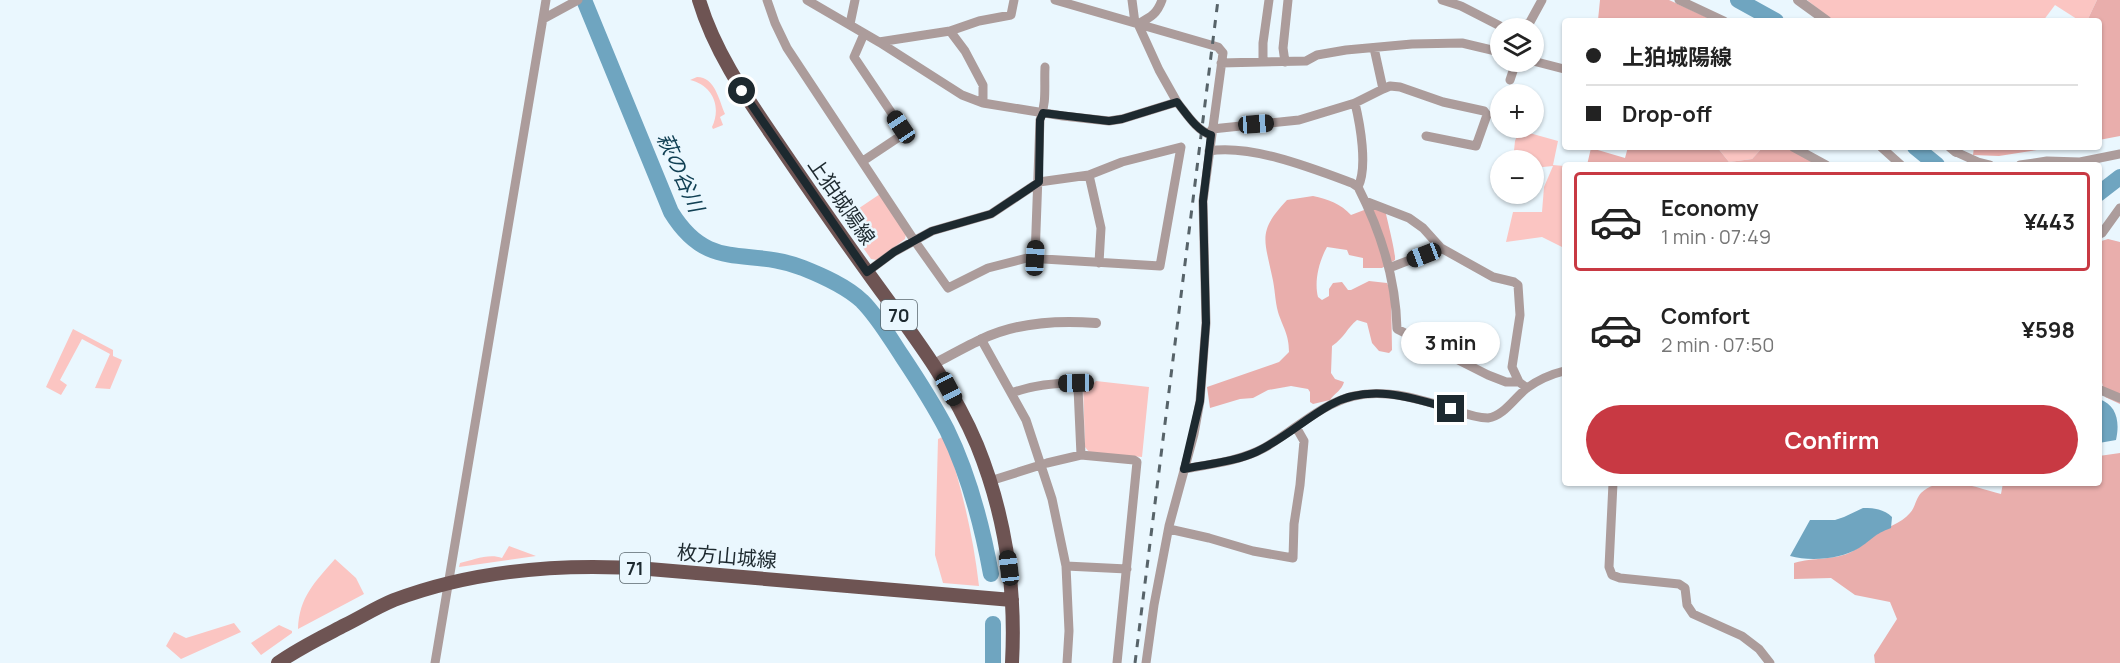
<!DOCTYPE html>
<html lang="en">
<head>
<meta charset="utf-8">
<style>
  body { margin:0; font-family:Manrope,"Noto Sans JP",sans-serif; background:#f2f2f2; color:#222; height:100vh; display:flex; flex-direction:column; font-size:22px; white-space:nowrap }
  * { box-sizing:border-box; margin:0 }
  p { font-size:20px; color:#767676 }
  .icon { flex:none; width:33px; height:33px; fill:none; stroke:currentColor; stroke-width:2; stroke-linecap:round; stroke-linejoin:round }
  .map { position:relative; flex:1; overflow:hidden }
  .drawer { position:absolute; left:1562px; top:162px; width:540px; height:324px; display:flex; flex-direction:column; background:#fff; border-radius:6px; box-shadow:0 2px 4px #0004 }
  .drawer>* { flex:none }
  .guide { position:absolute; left:1562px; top:18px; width:540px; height:132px; border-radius:6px; box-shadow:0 2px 4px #0004; display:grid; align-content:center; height:132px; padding:0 24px; background:#fff }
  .controls { position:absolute; left:1490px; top:18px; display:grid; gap:12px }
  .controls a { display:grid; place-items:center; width:54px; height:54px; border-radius:50%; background:#fff; box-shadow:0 2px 4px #0004; font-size:30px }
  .end { position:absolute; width:27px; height:27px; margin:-14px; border:8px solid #1d292f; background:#fff; box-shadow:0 0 0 3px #fff }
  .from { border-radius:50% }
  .bubble { position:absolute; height:42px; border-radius:21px; background:#fff; box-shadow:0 2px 4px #0004; font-size:20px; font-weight:700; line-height:42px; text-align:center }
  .car { position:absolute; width:18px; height:36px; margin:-18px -9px; border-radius:8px; box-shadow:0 0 4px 2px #0007; background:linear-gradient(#222 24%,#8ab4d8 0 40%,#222 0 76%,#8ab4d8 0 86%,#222 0) }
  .guide b { display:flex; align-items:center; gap:21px; height:57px; font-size:22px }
  .guide b+b { border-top:2px solid #e0e0e0 }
  .guide i { width:15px; height:15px; background:#222 }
  ul { padding:10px 0 0; list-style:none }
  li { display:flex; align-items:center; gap:18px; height:99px; margin:0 12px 9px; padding:0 12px; border:3px solid transparent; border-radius:6px }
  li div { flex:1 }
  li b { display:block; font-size:22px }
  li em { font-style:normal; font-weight:700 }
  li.selected { border-color:#c83943 }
  li>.icon { width:54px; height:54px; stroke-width:1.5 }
  .action { display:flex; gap:12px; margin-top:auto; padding:12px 24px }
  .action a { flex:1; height:69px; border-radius:36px; background:#c83943; color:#fff; font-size:24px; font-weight:700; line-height:69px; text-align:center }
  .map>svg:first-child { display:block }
  .green { fill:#fbc5c2 }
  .forest { fill:#e9aeac }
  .water { fill:#6fa5c0 }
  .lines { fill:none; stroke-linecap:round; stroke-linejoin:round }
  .river { stroke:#6fa5c0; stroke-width:16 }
  .minor { stroke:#ac9c9b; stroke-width:9 }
  .tertiary { stroke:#ac9c9b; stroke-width:10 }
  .primary { stroke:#6e5453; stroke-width:14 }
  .rail { stroke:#576369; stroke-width:3; stroke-dasharray:8 8; stroke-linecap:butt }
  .route { stroke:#1d292f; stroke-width:8 }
  .labels { text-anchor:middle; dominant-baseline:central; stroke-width:5; stroke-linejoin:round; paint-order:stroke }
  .shield { fill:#eaf7fe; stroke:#5a676d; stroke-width:1.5 }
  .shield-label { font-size:18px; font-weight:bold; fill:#1d292f }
  .street-label { font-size:20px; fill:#1d292f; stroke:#eaf7fe }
  .water-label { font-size:21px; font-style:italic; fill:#114054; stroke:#eaf7fe }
</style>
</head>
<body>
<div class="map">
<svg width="2120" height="663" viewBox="0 0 2120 663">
  <rect width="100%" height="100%" fill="#eaf7fe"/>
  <!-- green -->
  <path class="green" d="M1807,0h290l-10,21h-7l-25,-16 -12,16h-210z
    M697,77c18,0 22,23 28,37l-5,3 3,8 -10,4 -1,-2c10,-21 0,-42 -22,-47z
    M1519,130l39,11 -5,24 11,1v82l-22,-11 -36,5 7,-30h29l2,-25 9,-21 -20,2v-8h-20l2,-19z
    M1717,147h46l-11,12 -23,3z
    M880,194l26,40 -1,5 -28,21 -6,-1 -28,-40z
    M73,329l40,21v6l9,4 -12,29 -15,-1 15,-34 -28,-15 -22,41 7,5 -6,10 -15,-8z
    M1096,381l53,6 -7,70 -53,-5 -4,-5 -2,-64h11z
    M945,436c16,49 28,98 34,150l-36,-3 -8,-28 3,-116z
    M509,546l27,10 -77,11 1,-4c13,-3 29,-10 42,-5z
    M335,559l21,19 8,16 -66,35c1,-32 17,-47 37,-70z
    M234,623l7,9 -60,27 -15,-13 8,-14 12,6z
    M279,625l13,6v2l-31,22 -10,-12z"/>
  <!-- forest -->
  <path class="forest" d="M1600,0h69l46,21h-114l-3,-1z
    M2097,0h23v136l-21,4 -1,-119h-11z
    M1628,147h89l12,15 23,-3 11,-12h25l32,18h-233l4,-17 34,10z
    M1974,147h82l-57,9 -26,-1z
    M1313,196c15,3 28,8 38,19l21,-8 13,2c2,11 11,44 10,51l-13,8h-19v-10l-14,-3 -2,-5 -20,-3c-8,14 -13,35 -9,50l4,3 7,-4v-7l4,-6 9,-1 6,8h3l18,-9 18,2 4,9 1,58 -3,3 -10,-2 -7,-8 -5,-20 -10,-3c-10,8 -12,17 -25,26l-1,27 4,6 9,3c-2,8 -9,11 -14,18l-17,4 -3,-2v-10l-2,-3 -17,-3 -23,4 -15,8 -13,1 -30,9 -3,-21 72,-25 10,-10c0,-18 -6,-24 -11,-40 -3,-11 -3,-24 -6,-36 -8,-38 -14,-45 15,-76z
    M2108,239l12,3v162l-15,-7 -6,-29 -1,-126z
    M2120,453v210h-245l-1,-8 23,-36 -7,-17 -35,-7 -24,-17 -37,1v-16c19,-6 41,-2 59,-12 8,-4 14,-11 22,-16 10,-8 26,-11 35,-22 5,-5 6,-15 11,-20 21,-20 57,-5 80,1l2,-11h95l1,-27z"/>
  <!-- water -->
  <path class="water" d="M2099,399c18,6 21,23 17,41l-17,3z
    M1863,508c11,0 21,1 29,9l-1,11c-17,6 -19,12 -32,20 -18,11 -48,14 -69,8l20,-36h25l9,-3z"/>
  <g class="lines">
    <!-- river -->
    <path class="river" d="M584,0l87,212c38,62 77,34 132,56 20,8 43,18 59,33 16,16 28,37 40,55 16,24 32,49 45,74 22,45 35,95 44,144
      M1738,0l38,21
      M1915,147l22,18
      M2098,194l22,-17
      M993,663v-39"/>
    <!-- minor -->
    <path class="minor" d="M767,0l8,23 12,25 127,192 34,48 40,-20 39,-10 133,8 21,-119 -59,15 -33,13 -50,7 -48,32 -59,17 -38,21 -27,20
      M807,0l72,42 83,53 21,8 80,13 46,5 13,-2 55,-17c9,11 20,29 34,33
      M1055,0l163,47 5,6 -20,148 3,122 -6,78 -6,33 -25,92 -15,79 -8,58
      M1132,0l3,23
      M1162,0c-5,14 -11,17 -24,24l21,46 18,32
      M1442,0l19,6 43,22
      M1679,0l45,21
      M543,19l35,-19
      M850,24l5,-24
      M1521,28l9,-6 12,-22
      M950,31l29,-10 32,-6 3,-15
      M879,42l71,-11 15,20 18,34v18
      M1533,61l31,8
      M1263,62v-19l6,-43
      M1285,62l-2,-14 5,-48
      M1221,63l85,-2 11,-6 29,-5 66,-6 50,-1 38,9
      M1510,80l6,-18
      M1383,89l7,-3 10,1 43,15 41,9 3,4 -11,31 -50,-10
      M1355,103c5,21 13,64 3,84
      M1212,129l87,-9 56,-17 28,-14 -9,-41
      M1793,147l33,18
      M1881,147l20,18
      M1209,151c42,-7 103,17 143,32l6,4c23,45 38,91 39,142l91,46 18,7h13l8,6
      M1956,152l22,10 12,3
      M863,161l36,-24 2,-10 -47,-70 10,-23
      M2020,165l27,-4 33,1 40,-8
      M1089,175l12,53 -2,35
      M1365,201l44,17 14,10 18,20 52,29 21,5 4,3 2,30 -8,52 7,15
      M2098,235l4,-2 18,-25
      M1035,258l5,-138c7,-17 4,-35 5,-53
      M1389,268l52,-20
      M981,339l45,81 26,79 14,67 3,65 -2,32
      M2098,389l22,9
      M1012,393c20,-8 42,-10 64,-10l2,5 3,67
      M1184,469c27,-5 56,-8 80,-21 30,-17 56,-44 90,-52 34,-8 66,4 98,13 11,4 24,9 36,9 16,-2 27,-21 39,-30 11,-8 25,-14 37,-17
      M990,481l57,-18 34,-8 53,5 3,2 -20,201
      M1613,483l-4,84 3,8 8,3 59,6 6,4 2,17 6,9 49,22 17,13 11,14
      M1169,529l40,9 44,13 40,7 1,-34 6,-39 4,-44 -8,-14
      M1066,566l61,3
      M435,663l111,-663"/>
    <!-- tertiary -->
    <path class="tertiary" d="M1798,0l29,21
      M1950,147l6,5
      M934,364c15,-8 31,-17 46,-24 36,-18 77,-20 116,-17"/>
    <!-- primary -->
    <path class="primary" d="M699,0c17,57 53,105 86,154 28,41 56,82 86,123 39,54 80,106 106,168 28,69 39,144 35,218
      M278,663c21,-15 44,-26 67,-38 16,-8 32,-18 49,-25 82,-31 168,-37 255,-31l363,31"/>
    <!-- rail -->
    <path class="rail" d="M1135,663l83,-663"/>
  </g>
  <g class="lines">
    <!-- route -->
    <path class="route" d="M742,91l125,181 27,-20 38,-21 59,-17 48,-32 1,-62 3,-7 66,8 13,-2 55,-17c9,11 20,29 34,33l-8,66 3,122 -6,78 -16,68c24,-5 50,-7 72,-17 26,-12 49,-33 74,-47 38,-22 82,-8 121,4"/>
  </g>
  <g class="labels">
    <!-- shield labels -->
    <g class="shield">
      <rect x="881" y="300" width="36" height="30" rx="4.5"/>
      <rect x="620" y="553" width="30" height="30" rx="4.5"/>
    </g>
    <g class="shield-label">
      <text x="899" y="315">70</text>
      <text x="635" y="568">71</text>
    </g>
    <!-- street labels -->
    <g class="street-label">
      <text transform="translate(842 201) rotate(55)">上狛城陽線</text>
      <text transform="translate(727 556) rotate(5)">枚方山城線</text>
    </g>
    <!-- water labels -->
    <g class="water-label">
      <text transform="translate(681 172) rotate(66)">萩の谷川</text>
    </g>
  </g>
</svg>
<div class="controls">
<a><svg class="icon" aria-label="layers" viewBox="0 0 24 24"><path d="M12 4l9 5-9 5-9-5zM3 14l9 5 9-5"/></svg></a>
<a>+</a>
<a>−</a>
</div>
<i class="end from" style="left:742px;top:91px"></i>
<i class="end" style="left:1451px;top:409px"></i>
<div class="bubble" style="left:1401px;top:322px;width:99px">3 min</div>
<i class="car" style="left:1256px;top:124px;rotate:86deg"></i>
<i class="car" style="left:901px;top:127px;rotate:326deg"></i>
<i class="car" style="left:1424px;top:255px;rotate:249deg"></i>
<i class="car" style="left:1035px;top:258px;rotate:3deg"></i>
<i class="car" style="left:1076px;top:383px;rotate:269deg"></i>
<i class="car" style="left:949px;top:389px;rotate:152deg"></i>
<i class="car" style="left:1009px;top:568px;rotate:353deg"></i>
<div class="guide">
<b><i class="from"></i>上狛城陽線</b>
<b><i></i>Drop-off</b>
</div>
<section class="drawer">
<ul>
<li class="selected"><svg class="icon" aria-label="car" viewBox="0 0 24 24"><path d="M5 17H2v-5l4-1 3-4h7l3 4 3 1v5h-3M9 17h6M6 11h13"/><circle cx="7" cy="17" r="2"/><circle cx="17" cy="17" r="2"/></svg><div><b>Economy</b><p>1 min · 07:49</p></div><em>¥443</em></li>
<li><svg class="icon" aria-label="car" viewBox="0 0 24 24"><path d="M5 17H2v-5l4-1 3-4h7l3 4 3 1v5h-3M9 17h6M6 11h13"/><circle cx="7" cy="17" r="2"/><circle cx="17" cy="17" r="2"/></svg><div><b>Comfort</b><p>2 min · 07:50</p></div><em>¥598</em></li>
</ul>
<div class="action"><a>Confirm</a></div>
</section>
</div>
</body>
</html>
